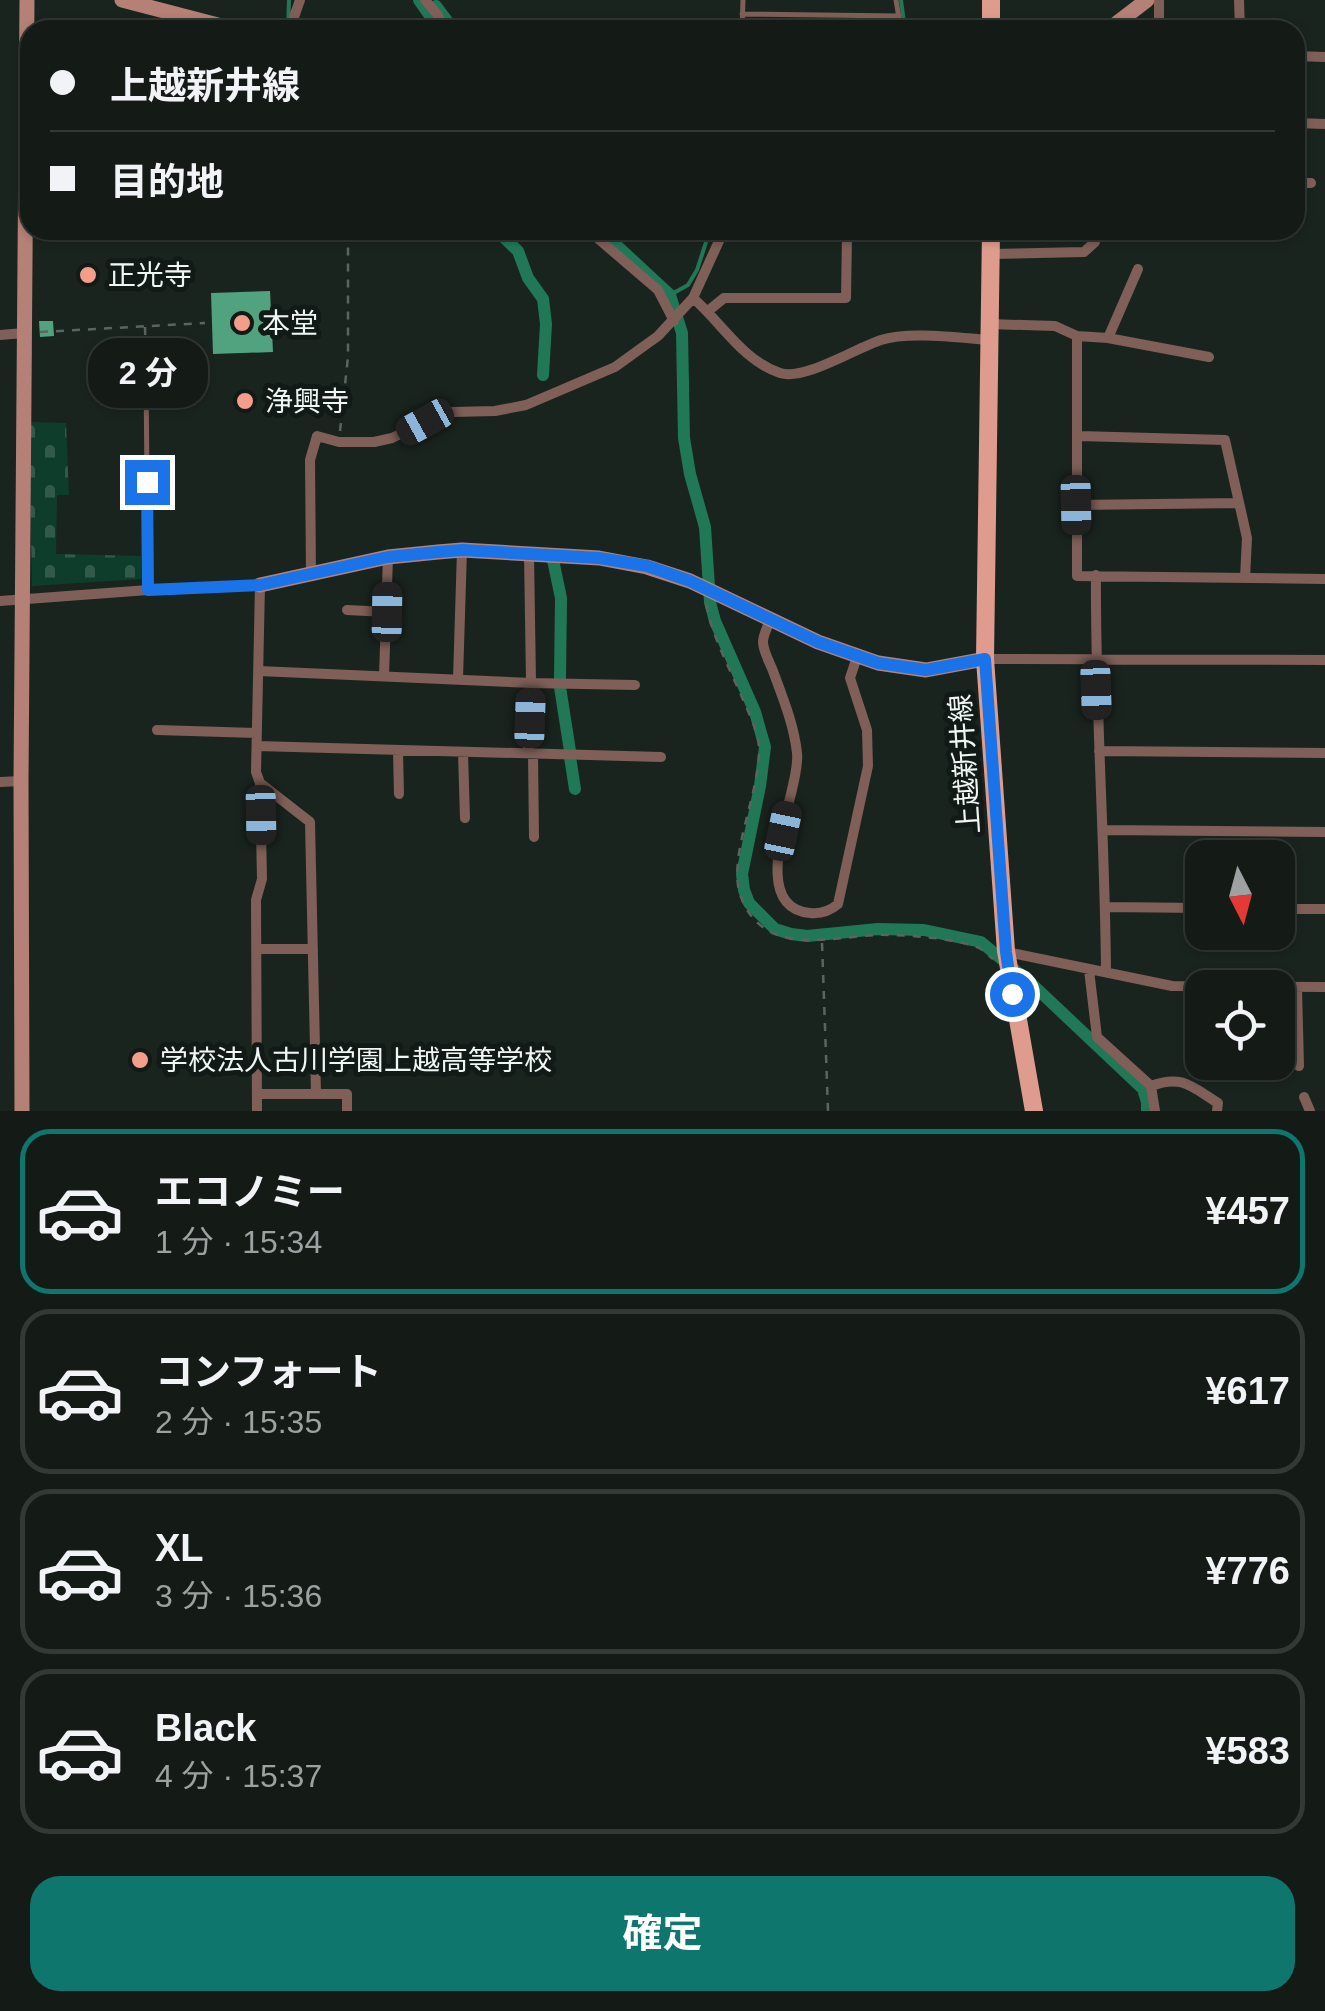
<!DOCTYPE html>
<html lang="ja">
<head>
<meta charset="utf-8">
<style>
  body { margin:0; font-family:Arial,"Noto Sans JP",sans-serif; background:#212824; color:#f1f3f6; height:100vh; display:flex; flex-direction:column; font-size:38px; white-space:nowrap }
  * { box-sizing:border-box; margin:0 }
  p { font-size:32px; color:#9da1a1 }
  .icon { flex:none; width:55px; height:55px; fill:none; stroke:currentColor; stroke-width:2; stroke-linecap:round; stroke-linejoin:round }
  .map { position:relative; height:1111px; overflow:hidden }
  .side { display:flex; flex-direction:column; background:#141b17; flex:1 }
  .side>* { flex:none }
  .banner { position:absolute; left:20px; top:20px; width:1285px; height:220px; border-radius:30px; box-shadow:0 2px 8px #0004,0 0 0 2px #333936; display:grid; align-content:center; height:220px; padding:0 30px; background:#141b17 }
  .needle { width:65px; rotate:174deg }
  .tools { position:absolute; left:1185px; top:840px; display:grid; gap:20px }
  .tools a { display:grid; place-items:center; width:110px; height:110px; border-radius:20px; background:#141b17; box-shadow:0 2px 8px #0004,0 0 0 2px #333936; font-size:50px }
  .end { position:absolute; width:45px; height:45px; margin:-22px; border:12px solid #1a73e8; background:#fff; box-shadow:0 0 0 5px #fff }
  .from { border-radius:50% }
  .bubble { position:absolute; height:70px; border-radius:30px; background:#141b17; box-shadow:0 2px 8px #0004,0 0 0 2px #333936; font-size:32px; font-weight:700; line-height:70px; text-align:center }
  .car { position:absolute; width:30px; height:60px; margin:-30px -15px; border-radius:12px; box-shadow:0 0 8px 2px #0007; background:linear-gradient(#222 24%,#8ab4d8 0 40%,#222 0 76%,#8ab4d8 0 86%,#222 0) }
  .banner b { display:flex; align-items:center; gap:35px; height:95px; font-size:38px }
  .banner b+b { border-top:2px solid #333936 }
  .banner i { width:25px; height:25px; background:#f1f3f6 }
  ul { padding:18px 0 0; list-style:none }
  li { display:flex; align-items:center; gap:30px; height:165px; margin:0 20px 15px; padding:0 10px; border:5px solid #333936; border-radius:30px }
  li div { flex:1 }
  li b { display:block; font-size:38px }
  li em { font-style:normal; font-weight:700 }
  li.on { border-color:#0f766e }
  li>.icon { width:90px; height:90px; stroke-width:1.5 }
  .cta { display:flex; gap:20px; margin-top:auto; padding:20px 30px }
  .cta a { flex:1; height:115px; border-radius:30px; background:#0f766e; color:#fff; font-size:40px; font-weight:700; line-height:115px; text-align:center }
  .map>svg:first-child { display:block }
  .cemetery { fill:url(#cemetery-stones) }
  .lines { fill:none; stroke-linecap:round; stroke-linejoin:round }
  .stream { stroke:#207857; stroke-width:4 }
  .canal { stroke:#207857; stroke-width:12 }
  .building { fill:#51a37f }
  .path { stroke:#5b6460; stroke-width:2.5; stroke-dasharray:8 8; stroke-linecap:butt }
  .lane { stroke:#7f5f58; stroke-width:5 }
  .street { stroke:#7f5f58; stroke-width:10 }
  .secondary { stroke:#b58176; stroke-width:15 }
  .primary { stroke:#df9c8e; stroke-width:18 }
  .route { stroke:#1a73e8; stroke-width:12 }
  .poi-dot { fill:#f49d8b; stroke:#111a16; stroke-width:4 }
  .labels { text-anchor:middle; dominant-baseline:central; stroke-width:10; stroke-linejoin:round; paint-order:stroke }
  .poi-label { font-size:28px; fill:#f0f6f3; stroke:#111a16; text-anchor:start }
  .street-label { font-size:28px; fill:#f0f6f3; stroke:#111a16 }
</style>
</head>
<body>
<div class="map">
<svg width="1325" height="1111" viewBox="0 0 1325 1111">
  <defs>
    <pattern id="cemetery-stones" width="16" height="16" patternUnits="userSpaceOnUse" patternTransform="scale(2.5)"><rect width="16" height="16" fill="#0f3d2b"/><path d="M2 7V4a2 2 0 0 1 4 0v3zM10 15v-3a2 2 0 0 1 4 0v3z" fill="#325a4a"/></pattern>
  </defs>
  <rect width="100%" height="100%" fill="#1a241f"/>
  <!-- cemetery -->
  <path class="cemetery" d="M29,422l37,1 3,72h-12l-1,59 85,2v23l-109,7z"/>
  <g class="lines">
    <!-- stream -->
    <path class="stream" d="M901,0l4,30
      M288,30l1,-30
      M670,295l18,-10 9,-15 13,-40"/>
    <!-- canal -->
    <path class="canal" d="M419,0l21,30
      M436,6l18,24
      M496,230l22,21 10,27 15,21 3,25 -3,51
      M600,230l70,65 12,38 2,105 6,36 15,53 5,75 5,19 40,91 10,35 -5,39 -18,88 2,16 5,13 26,26 16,5 16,2 71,-7 46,1 57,12 53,44 109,103 4,13v9
      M553,560l8,38 -1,80
      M560,687l10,64
      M570,757l5,32"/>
  </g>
  <!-- building -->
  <path class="building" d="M270,291l3,61 -60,2 -2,-61z
    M39,321h14l1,15 -14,1z"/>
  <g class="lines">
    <!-- path -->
    <path class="path" d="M145,327l1,42
      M40,332l165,-9
      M340,431l8,-74v-127
      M706,604c7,35 25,67 39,100 6,14 13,28 14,43 2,45 -33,111 -18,150 22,59 86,41 134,38 24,-1 86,3 106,14 4,3 8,7 12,10
      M822,943l6,168"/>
    <!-- lane -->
    <path class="lane" d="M896,0l5,30
      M742,14l157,2
      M742,30l1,-30
      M146,375l2,215"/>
    <!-- street -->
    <path class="street" d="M425,0l12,14 8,16
      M1159,0v30
      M1239,0l1,30
      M293,30l1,-13 6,-17
      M1295,56l30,1
      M1295,123l30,1
      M1295,183h16
      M588,230l70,60 16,31
      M990,254l94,-2 11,-10v-12
      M693,298c28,24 50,63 87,75 24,8 76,-25 101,-33 27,-9 79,-2 108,0
      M708,311l16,-13h122l1,-63 143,-1
      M989,324l66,2 22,10v240l248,3
      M0,335l24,-2
      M1077,336l31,2 101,19
      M1108,338l30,-69
      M1079,436l146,4 22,98 -2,40
      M1076,505l163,-2
      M311,574l-1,-114 7,-24 22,6h35l18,-4 44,-21 17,-5 42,-1 31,-6 89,-38 43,-31 35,-38 31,-68
      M1096,575c-1,132 9,264 10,397
      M0,601l148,-11 112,-5 -4,187 4,11 2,96 -6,21 1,211
      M347,610l40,2
      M770,620c-2,6 -7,15 -7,22 0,9 7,21 10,29 10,27 21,54 24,82 4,37 -54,153 13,160 11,1 20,-2 28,-9l30,-138 -1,-36 -17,-52 7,-21
      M985,659l340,1
      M259,671l272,12 104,2
      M384,676l4,-119
      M458,679l4,-129
      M157,730l100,3
      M257,746l404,11
      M398,751l1,43
      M1099,751l226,2
      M463,753l2,65
      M528,753l3,-70 -2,-129
      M533,754l1,83
      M0,782l21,-1
      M260,783l50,39 6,272
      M1104,830l221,2
      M1106,907l96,1
      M1278,909h47
      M257,949h56
      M1007,952l165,34 153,1
      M1089,970l8,67 54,49
      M1297,988l2,78
      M257,1094h90v17
      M1304,1097l6,14
      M1155,1111l-4,-25c31,-12 41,1 67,17l-1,8"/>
    <!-- secondary -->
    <path class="secondary" d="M122,0l115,30
      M1108,30l39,-30
      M260,585l128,-28 50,-5 24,-2 137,8 48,9 43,14 128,61 60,21 48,7 59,-11
      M22,1111l-1,-330 6,-781"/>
    <!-- primary -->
    <path class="primary" d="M991,30v-30
      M991,230l-6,429 21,292 28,160"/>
  </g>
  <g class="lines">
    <!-- route -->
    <path class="route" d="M147,482l1,108 112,-5 128,-28 50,-5 24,-2 137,8 48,8 43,15 128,61 60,21 48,7 59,-11 21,293 6,42"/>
  </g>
  <!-- markers -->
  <g class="poi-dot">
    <circle cx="88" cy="275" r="10"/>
    <circle cx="242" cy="323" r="10"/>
    <circle cx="245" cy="401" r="10"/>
    <circle cx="140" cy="1060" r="10"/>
  </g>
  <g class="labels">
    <!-- poi labels -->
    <g class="poi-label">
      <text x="108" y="275">正光寺</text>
      <text x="262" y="323">本堂</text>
      <text x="265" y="401">浄興寺</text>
      <text x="160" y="1060">学校法人古川学園上越高等学校</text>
    </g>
    <!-- street labels -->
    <g class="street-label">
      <text transform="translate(965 764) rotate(-94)">上越新井線</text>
    </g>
  </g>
</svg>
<div class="tools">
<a><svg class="needle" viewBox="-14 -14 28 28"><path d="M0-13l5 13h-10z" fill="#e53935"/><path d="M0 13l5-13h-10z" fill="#9da1a1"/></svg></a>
<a><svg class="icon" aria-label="locate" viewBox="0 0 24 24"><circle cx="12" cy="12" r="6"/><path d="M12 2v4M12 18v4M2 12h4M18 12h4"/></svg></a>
</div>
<i class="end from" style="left:1012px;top:994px"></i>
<i class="end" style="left:147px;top:482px"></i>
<div class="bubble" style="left:88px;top:338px;width:120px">2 分</div>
<i class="car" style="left:425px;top:422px;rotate:241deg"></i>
<i class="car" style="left:1076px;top:505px;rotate:179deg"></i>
<i class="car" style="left:387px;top:612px;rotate:1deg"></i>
<i class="car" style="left:1096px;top:690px;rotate:178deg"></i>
<i class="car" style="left:530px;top:718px;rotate:2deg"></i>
<i class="car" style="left:261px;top:815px;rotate:179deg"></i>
<i class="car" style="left:783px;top:831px;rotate:12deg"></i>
<div class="banner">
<b><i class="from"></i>上越新井線</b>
<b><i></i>目的地</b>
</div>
</div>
<section class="side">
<ul>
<li class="on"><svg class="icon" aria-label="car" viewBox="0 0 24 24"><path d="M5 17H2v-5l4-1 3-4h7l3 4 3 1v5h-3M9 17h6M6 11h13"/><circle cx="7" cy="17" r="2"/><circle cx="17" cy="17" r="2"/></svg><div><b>エコノミー</b><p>1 分 · 15:34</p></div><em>¥457</em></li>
<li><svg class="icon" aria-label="car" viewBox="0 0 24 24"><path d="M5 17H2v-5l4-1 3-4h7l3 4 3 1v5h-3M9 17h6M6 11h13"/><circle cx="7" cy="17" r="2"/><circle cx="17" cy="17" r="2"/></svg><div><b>コンフォート</b><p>2 分 · 15:35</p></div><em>¥617</em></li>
<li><svg class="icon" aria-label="car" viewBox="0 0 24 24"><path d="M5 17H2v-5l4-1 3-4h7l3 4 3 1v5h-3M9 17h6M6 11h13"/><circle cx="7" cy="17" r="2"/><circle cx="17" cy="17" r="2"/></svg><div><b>XL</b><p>3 分 · 15:36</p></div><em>¥776</em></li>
<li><svg class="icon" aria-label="car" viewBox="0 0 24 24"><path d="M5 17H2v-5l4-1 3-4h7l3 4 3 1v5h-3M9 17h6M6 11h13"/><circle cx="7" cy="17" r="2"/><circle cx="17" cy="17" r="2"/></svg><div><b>Black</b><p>4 分 · 15:37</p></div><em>¥583</em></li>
</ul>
<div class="cta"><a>確定</a></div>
</section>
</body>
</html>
